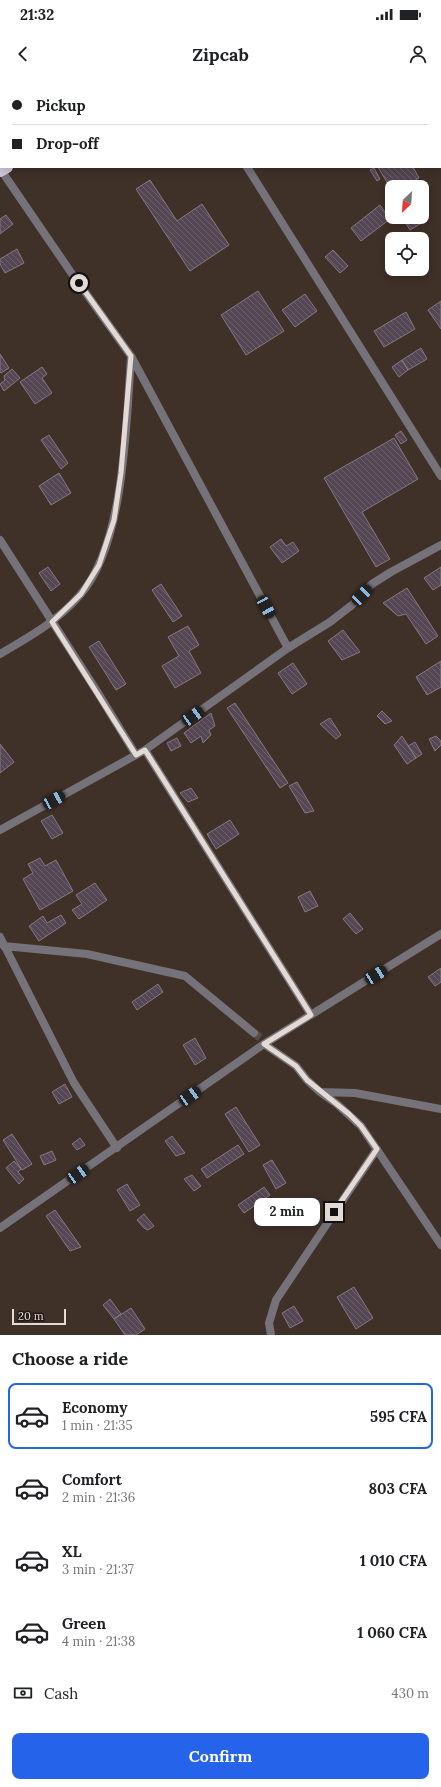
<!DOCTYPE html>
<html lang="en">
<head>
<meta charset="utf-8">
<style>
  body { margin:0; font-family:Lora,serif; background:#f6f6f6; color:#202124; height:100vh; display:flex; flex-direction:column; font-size:15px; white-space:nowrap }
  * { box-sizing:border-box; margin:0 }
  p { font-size:13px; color:#757577 }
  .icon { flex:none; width:22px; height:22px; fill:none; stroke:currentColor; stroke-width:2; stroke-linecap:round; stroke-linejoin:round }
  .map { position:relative; height:1255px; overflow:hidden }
  .panel { display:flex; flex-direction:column; background:#fff; flex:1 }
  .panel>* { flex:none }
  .guide { position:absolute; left:0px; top:0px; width:441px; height:88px; box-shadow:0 2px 10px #0003; display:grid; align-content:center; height:88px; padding:0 12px; background:#fff }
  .needle { width:26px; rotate:205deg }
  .controls { position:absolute; left:385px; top:100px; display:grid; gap:8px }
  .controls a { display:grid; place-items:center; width:44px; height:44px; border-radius:8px; background:#fff; box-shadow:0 2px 10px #0003; font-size:20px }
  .scale { position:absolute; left:12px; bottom:10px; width:54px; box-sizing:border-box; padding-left:4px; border:2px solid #e4dad5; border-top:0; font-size:11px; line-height:14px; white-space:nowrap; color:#e4dad5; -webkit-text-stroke:3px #211a16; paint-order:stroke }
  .end { position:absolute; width:18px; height:18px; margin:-9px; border:5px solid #e4dad5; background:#111; box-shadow:0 0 0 2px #111 }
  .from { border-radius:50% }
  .bubble { position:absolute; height:28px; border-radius:8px; background:#fff; box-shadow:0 2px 10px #0003; font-size:13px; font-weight:800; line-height:28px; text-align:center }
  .car { position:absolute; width:12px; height:24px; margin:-12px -6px; border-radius:5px; box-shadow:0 0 3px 1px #0007; background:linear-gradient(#222 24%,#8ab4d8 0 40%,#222 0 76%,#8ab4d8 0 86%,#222 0) }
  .guide b { display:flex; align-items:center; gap:14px; height:38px; font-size:15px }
  .guide b+b { border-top:1px solid #e0e0e0 }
  .guide i { width:10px; height:10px; background:#202124 }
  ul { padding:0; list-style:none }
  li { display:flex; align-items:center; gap:12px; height:66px; margin:0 8px 6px; padding:0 4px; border:2px solid transparent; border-radius:8px }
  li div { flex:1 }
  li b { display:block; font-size:15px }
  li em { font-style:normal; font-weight:800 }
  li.active { border-color:#2563eb }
  li>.icon { width:36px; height:36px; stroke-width:1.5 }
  h2 { padding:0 12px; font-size:18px; line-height:48px }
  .pay { display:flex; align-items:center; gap:10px; height:44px; padding:0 12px; font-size:15px }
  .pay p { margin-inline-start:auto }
  .button { display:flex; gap:8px; margin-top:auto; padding:8px 12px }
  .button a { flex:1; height:46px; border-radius:8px; background:#2563eb; color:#fff; font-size:16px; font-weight:800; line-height:46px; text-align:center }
  .status { display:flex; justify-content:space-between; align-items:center; height:28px; padding:0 20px; background:#fff; direction:ltr }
  .status svg { height:11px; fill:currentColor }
  header { display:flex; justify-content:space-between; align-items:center; height:52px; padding:0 12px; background:#fff; font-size:18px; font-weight:800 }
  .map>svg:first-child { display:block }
  .building { fill:url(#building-back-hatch); stroke:#867784 }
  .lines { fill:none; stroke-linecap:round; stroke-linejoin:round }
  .street-tunnel { stroke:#584a42; stroke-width:8; stroke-dasharray:8 4; stroke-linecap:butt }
  .street { stroke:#767279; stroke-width:8 }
  .highway { stroke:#d0c7d9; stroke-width:12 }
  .route { stroke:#e4dad5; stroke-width:5 }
</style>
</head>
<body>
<div class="status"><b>21:32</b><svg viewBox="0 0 49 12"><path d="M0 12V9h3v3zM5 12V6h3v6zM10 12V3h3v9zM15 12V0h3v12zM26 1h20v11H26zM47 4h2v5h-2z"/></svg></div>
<header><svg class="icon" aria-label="back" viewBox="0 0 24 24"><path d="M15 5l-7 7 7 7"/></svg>Zipcab<svg class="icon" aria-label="person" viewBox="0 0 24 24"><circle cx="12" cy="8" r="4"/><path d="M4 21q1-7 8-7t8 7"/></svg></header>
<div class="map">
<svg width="441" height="1255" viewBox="0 0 441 1255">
  <defs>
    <pattern id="building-back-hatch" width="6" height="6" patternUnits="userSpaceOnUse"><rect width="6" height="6" fill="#544652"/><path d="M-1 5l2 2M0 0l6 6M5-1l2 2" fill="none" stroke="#6c606a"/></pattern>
  </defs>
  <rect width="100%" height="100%" fill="#3f3028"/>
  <!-- building -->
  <path class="building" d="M378,87h35l6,11 -16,9h-11v4z
    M374,88l6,11 -3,2 -7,-11z
    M150,100l27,41 25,-17 27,41 -39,26 -54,-82z
    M380,125l10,14 -29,22 -10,-13z
    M6,135l7,9 -13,10v-15z
    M402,137h20l3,4 -15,9z
    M17,169l7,14 -19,10 -5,-9v-5z
    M333,170l15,16 -8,7 -15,-16z
    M258,211l26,40 -38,24 -25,-40z
    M305,214l12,17 -22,16 -13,-17z
    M441,221v28l-13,-19z
    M406,232l9,17 -31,18 -10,-16z
    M421,268l6,11 -19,11 -6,-10z
    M0,274l9,14 -8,5 -1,-1z
    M402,280l6,10 -9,7 -7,-10z
    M42,287l5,7 -5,4 10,15 -17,11 -15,-22z
    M12,289l8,9 -16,13 -4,-7 5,-4 -1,-4z
    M401,351l6,9 -6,4 -6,-9z
    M49,355l19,28 -7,6 -20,-29z
    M394,358l24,41 -56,33 28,47 -14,8 -52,-89z
    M59,393l12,20 -20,12 -12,-19z
    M281,459l5,7 7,-4 6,9 -17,12 -12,-16z
    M48,487l12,17 -9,7 -12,-18z
    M441,487v18l-8,5 -9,-12z
    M161,504l21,32 -9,6 -21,-32z
    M407,508l31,48 -12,8 -20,-30 -8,2 -15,-13z
    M188,546l11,19 -10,6 12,22 -26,15 -13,-22 17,-10 -11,-19z
    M343,550l17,22 -18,8 -14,-19z
    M99,561l27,43 -10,6 -27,-43z
    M441,581v26l-14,8 -11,-18z
    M293,583l14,21 -15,10 -14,-21z
    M235,623l53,80 -8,5 -53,-80z
    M382,631l10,10 -7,3 -8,-8z
    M211,633l4,13 -6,4 2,5 -8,8 -2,-7 -10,7 -7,-10z
    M330,638l11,17 -5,4 -16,-15z
    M402,656l14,22 -9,6 -13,-19z
    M436,656l5,5v4l-6,6 -6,-12z
    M177,658l4,8 -10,5 -4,-8z
    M415,662l7,12 -6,4 -8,-12z
    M0,664l14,18 -14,11z
    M297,702l17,29 -9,2 -16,-27z
    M191,708l7,10 -10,4 -8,-9z
    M52,735l11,18 -11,6 -11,-18z
    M230,740l9,14 -23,15 -9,-15z
    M40,778l5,8 11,-6 17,31 -33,19 -17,-31 10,-6 -5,-9z
    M95,803l12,17 -28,19 -7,-9 10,-6 -6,-9z
    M310,811l8,15 -13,6 -7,-15z
    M350,833l13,16 -7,5 -13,-15z
    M61,835l5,8 -27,18 -10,-15 14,-10 4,7z
    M441,888v14l-6,4 -7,-9z
    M158,904l5,8 -26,18 -5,-8z
    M195,958l11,20 -11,7 -12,-20z
    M65,1004l7,13 -13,7 -7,-12z
    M236,1027l24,38 -11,7 -24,-38z
    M12,1054l20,30 -10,6 -19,-30z
    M172,1056l13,17 -9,3 -11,-15z
    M80,1058l5,7 -8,5 -5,-6z
    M238,1065l6,9 -37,24 -6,-9z
    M52,1071l4,9 -12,5 -4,-9z
    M272,1080l14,23 -10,6 -13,-24z
    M14,1081l7,8 -3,3 6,7 -5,5 -13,-16z
    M192,1095l9,11 -7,5 -10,-12z
    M127,1104l13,21 -10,6 -13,-21z
    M264,1107l6,8 -26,18 -6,-8z
    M55,1130l26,37 -11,4 -24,-35z
    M144,1134l10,12 -6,4 -4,-2 -7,-8z
    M354,1207l19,31 -17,11 -19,-32z
    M110,1219l11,15 -7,5 -11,-14z
    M294,1226l9,15 -13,7 -8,-15z
    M131,1228l14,21 -9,6h-11l-11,-16z"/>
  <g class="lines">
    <!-- street-tunnel -->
    <path class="street-tunnel" d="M254,953l18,14"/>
    <!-- street -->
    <path class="street" d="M196,0l1,1
      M435,0l1,1
      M440,8l1,1
      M247,87l194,309
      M1,90l69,101 61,85 157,292
      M0,460l98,153 38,62
      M0,574c29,-17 58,-33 80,-59 45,-51 46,-172 51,-238
      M145,670l166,265
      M0,750l145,-80 143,-102 42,-26 22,-17 20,-21 19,-12 50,-27
      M0,857l74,146 43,65
      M4,866l83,8 98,22 69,57
      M264,964l32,22 11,14 13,12 17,12 24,22 80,119
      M320,1012l35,1 86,16
      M0,1148l264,-184 177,-110
      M271,1255l-2,-12 7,-23 101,-151"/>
    <!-- highway -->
    <path class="highway" d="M143,1l2,-1
      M0,91l7,-4"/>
  </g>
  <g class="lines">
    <!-- route -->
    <path class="route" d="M79,203l52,73 -10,117 -7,47 -15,45 -18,29 -29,28 84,133 9,-5 166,265 -47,29 32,22 11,14 42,34 12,12 16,23 -43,63"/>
  </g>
</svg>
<div class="controls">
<a><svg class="needle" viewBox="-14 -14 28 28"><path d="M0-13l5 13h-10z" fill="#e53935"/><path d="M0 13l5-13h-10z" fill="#757577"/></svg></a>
<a><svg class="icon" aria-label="locate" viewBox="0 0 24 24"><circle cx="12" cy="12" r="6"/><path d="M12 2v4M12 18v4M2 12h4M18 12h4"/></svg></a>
</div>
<div class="scale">20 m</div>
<i class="end from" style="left:79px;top:203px"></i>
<i class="end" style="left:334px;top:1132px"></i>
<div class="bubble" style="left:254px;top:1118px;width:66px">2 min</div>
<i class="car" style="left:362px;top:515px;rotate:44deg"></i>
<i class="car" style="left:266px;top:527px;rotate:152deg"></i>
<i class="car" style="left:193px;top:636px;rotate:55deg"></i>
<i class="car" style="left:54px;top:720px;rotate:61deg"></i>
<i class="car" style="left:376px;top:895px;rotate:58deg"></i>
<i class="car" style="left:190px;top:1016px;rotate:55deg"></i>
<i class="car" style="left:78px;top:1094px;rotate:56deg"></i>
<div class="guide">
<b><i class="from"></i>Pickup</b>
<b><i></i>Drop-off</b>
</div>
</div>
<section class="panel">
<h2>Choose a ride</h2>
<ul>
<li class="active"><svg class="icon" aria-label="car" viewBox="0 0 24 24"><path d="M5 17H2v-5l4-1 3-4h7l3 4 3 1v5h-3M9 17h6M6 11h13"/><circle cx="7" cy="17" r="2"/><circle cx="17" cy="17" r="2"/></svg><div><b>Economy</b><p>1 min · 21:35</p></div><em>595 CFA</em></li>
<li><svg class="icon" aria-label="car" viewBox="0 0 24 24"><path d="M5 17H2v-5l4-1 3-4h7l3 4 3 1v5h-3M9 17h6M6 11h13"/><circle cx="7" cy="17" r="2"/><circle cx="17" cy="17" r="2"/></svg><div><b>Comfort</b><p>2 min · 21:36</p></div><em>803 CFA</em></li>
<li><svg class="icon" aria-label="car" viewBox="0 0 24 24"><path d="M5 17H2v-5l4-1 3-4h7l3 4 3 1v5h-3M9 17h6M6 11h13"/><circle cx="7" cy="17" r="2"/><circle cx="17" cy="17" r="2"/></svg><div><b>XL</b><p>3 min · 21:37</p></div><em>1 010 CFA</em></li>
<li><svg class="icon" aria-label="car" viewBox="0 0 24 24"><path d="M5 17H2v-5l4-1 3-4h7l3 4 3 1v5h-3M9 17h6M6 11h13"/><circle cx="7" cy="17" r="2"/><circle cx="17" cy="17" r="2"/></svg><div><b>Green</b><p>4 min · 21:38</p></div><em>1 060 CFA</em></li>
</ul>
<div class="pay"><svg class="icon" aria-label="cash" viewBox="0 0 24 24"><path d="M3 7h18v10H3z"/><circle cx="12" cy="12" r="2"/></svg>Cash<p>430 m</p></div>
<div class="button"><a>Confirm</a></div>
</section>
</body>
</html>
